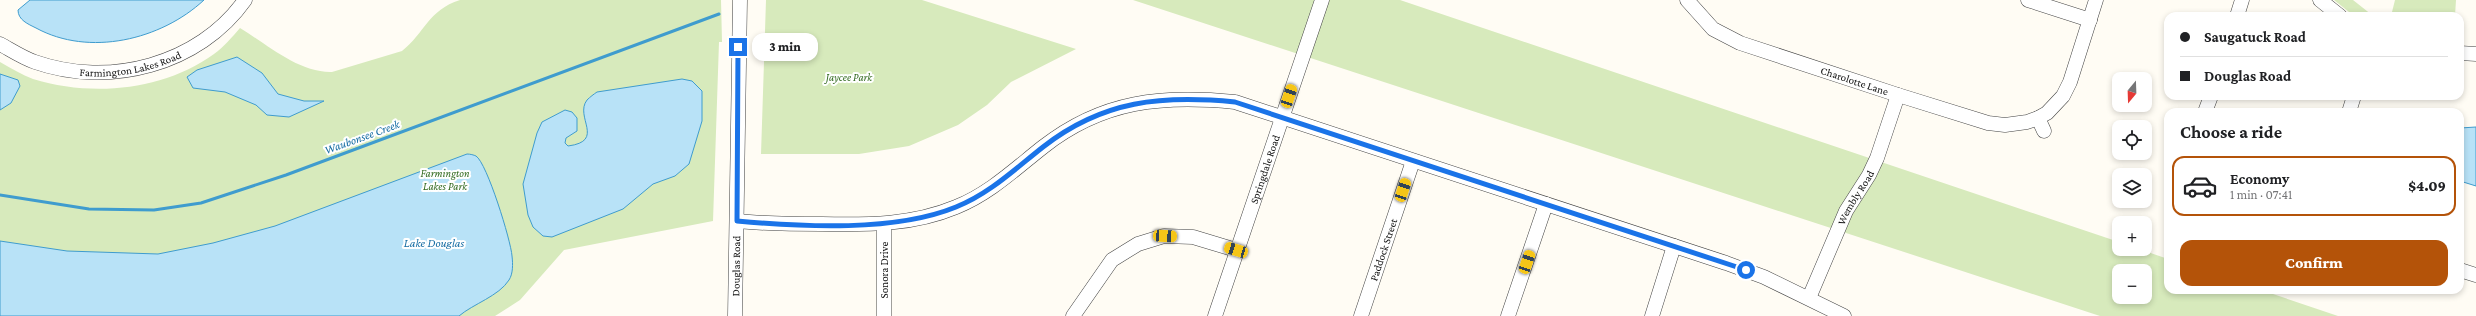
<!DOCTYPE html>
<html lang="en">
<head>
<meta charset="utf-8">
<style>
  body { margin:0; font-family:"Crimson Pro",serif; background:#f2f2f2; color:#202124; height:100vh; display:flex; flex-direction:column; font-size:15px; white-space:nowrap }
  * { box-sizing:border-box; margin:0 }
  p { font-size:13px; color:#757577 }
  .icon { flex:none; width:22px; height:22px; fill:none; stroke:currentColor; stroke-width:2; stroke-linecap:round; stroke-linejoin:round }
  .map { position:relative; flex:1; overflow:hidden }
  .drawer { position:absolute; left:2164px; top:108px; width:300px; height:186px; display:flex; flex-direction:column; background:#fff; border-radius:12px; box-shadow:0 2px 6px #0003 }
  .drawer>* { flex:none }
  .hud { position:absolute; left:2164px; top:12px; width:300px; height:88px; border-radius:12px; box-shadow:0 2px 6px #0003; display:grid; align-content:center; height:88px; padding:0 16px; background:#fff }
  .needle { width:26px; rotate:199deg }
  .buttons { position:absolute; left:2112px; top:72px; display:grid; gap:8px }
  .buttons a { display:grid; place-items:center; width:40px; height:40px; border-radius:8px; background:#fff; box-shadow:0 2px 6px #0003; font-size:20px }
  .end { position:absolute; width:18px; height:18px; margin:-9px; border:5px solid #1a73e8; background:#fff; box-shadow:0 0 0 2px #fff }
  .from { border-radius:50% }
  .bubble { position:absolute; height:28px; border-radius:12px; background:#fff; box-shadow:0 2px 6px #0003; font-size:13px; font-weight:800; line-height:28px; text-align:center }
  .car { position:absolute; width:12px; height:24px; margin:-12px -6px; border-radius:5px; box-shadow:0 0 3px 1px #0007; background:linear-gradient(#f5c518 24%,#345 0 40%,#f5c518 0 76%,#345 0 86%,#f5c518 0) }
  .hud b { display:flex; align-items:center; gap:14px; height:38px; font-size:15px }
  .hud b+b { border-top:1px solid #e0e0e0 }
  .hud i { width:10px; height:10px; background:#202124 }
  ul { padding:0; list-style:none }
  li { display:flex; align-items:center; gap:12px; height:60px; margin:0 8px 6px; padding:0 8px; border:2px solid transparent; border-radius:12px }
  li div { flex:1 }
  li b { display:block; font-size:15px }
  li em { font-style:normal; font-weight:800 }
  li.selected { border-color:#b45309 }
  li>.icon { width:36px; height:36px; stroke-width:1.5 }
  h2 { padding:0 16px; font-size:18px; line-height:48px }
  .primary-button { display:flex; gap:8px; margin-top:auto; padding:8px 16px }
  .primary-button a { flex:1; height:46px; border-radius:12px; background:#b45309; color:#fff; font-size:16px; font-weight:800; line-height:46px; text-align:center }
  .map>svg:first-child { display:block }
  .green { fill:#d7eabc; fill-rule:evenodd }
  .water { fill:#b8e2f7; stroke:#3f9cce }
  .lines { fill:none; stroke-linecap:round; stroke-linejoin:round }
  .stream { stroke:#3f9cce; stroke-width:3 }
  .minor-casing { stroke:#434343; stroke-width:15 }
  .minor { stroke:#fff; stroke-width:14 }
  .route { stroke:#1a73e8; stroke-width:5 }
  .labels { text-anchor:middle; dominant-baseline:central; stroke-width:4; stroke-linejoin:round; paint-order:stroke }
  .street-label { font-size:11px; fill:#101010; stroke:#fff }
  .park-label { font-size:11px; font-style:italic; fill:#326a1f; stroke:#fff }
  .water-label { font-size:12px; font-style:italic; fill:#186ea4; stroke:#fff }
</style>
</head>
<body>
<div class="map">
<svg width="2476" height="316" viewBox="0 0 2476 316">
  <rect width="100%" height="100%" fill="#fffcf4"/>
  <!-- green -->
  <path class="green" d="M460,0h261l1,42h-3l-6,179 -149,29 -44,50 -25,16h-495v-254c11,6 22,13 33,17 59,18 130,12 181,-25 10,-7 18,-17 26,-26 28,17 59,45 92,44l70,-21c23,-18 26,-41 58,-51z
    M766,0h156l154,49 -65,33 -24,23 -29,20 -49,21 -50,8h-98z
    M1133,0h267l719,242v7h20l29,10v31h93l77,26h-238zM2119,271h26v26h-26z
    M2334,0h19l19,15 -18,1z
    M2395,0h61l-1,16h-64z"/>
  <!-- water -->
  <path class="water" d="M30,0h174c-43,40 -115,57 -168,28 -8,-4 -18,-8 -18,-18z
    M237,57l25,16 16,21 26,7h20l-35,16 -22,-2 -11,-10 -31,-13 -32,-4 -6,-11 10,-7z
    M0,74l18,6 2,6 -9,17 -11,7z
    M682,79l10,2 10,10v30l-13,43 -14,12 -22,8 -30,25 -71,28 -9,-1 -10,-9 -5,-12 -5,-31 14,-51 5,-11 23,-12 7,2 5,6v13l-11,7 -1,5 3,3c38,-5 6,-29 19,-46 3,-3 7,-6 10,-8z
    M2476,127v59l-16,-5v-53z
    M467,154c3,0 7,1 9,2 11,7 35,85 36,100 1,8 1,18 -3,24 -10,16 -36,24 -50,36h-459v-75l67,10 91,3 55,-11 62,-17z"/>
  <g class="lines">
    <!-- stream -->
    <path class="stream" d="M0,195l89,14 65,1 47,-7 85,-28 433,-161"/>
    <defs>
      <g id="minor">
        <path id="s1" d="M1687,0l26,29 27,14 158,52 90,28 17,2 22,-3 11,-4 9,-5 16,-17 7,-14 26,-82"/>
        <path d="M2028,0l62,20"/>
        <path d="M2320,0l20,16"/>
        <path d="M2237,16l5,-16"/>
        <path id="s2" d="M0,44c11,6 23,14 35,18 74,26 164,3 210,-62"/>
        <path d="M2460,53l16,1"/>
        <path d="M2205,112l6,-16"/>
        <path d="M2349,112l5,-16"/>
        <path d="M2038,118l6,13"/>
        <path d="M737,221c29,3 57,3 85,3 46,1 91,1 134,-17 33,-13 59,-38 87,-60 60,-47 119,-52 192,-45l491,161 38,14 80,39"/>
        <path d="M2460,270l16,5"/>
        <path id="s3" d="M1809,298l37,-87 23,-36 8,-17 21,-63"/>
        <path id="s4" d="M735,316l5,-316"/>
        <path d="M884,316v-92"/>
        <path d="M1073,316l39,-56 26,-16 26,-8 29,1 43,13"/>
        <path id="s5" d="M1215,316l107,-316"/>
        <path id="s6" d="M1361,316l52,-155"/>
        <path d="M1508,316l38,-112"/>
        <path d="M1652,316l22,-70"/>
      </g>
    </defs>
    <!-- minor casing -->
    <use href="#minor" class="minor-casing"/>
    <!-- minor -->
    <use href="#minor" class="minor"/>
  </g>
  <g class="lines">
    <!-- route -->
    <path class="route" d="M738,47l-1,174c66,6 158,11 219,-14 33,-13 59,-38 87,-60 60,-47 119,-52 192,-45l511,168"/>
  </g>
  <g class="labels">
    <!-- street labels -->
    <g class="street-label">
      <text stroke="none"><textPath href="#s2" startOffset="137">Farmington Lakes Road</textPath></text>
      <text stroke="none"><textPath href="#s1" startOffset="190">Charolotte Lane</textPath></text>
      <text stroke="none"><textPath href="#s5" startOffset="155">Springdale Road</textPath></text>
      <text stroke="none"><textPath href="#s3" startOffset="111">Wembly Road</textPath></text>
      <text stroke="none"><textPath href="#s6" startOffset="70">Paddock Street</textPath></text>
      <text stroke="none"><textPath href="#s4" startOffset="50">Douglas Road</textPath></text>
      <text transform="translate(884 270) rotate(-90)">Sonora Drive</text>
    </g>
    <!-- park labels -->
    <g class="park-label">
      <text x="849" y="77">Jaycee Park</text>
      <text x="445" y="173">Farmington<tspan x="445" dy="13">Lakes Park</tspan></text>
    </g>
    <!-- water labels -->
    <g class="water-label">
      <text transform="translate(362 137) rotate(-20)">Waubonsee Creek</text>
      <text x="434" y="243">Lake Douglas</text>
    </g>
  </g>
</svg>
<div class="buttons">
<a><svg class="needle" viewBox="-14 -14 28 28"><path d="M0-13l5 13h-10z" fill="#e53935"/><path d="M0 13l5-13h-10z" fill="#757577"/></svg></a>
<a><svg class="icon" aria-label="locate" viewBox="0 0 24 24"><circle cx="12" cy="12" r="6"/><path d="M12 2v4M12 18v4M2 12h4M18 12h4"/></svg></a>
<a><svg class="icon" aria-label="layers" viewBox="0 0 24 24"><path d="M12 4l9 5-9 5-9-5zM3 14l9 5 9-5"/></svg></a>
<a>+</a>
<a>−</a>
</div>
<i class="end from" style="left:1746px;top:270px"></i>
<i class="end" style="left:738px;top:47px"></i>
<div class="bubble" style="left:752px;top:33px;width:66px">3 min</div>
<i class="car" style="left:1289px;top:96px;rotate:18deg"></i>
<i class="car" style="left:1403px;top:190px;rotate:18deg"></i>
<i class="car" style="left:1165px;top:236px;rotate:93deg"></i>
<i class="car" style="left:1236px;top:250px;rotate:287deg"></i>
<i class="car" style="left:1527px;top:262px;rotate:19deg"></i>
<div class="hud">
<b><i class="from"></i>Saugatuck Road</b>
<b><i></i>Douglas Road</b>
</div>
<section class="drawer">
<h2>Choose a ride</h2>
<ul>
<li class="selected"><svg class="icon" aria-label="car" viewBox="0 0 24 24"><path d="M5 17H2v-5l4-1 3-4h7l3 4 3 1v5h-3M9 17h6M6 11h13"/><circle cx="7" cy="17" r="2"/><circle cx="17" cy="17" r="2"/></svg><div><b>Economy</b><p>1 min · 07:41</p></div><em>$4.09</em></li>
</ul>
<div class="primary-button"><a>Confirm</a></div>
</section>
</div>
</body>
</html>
